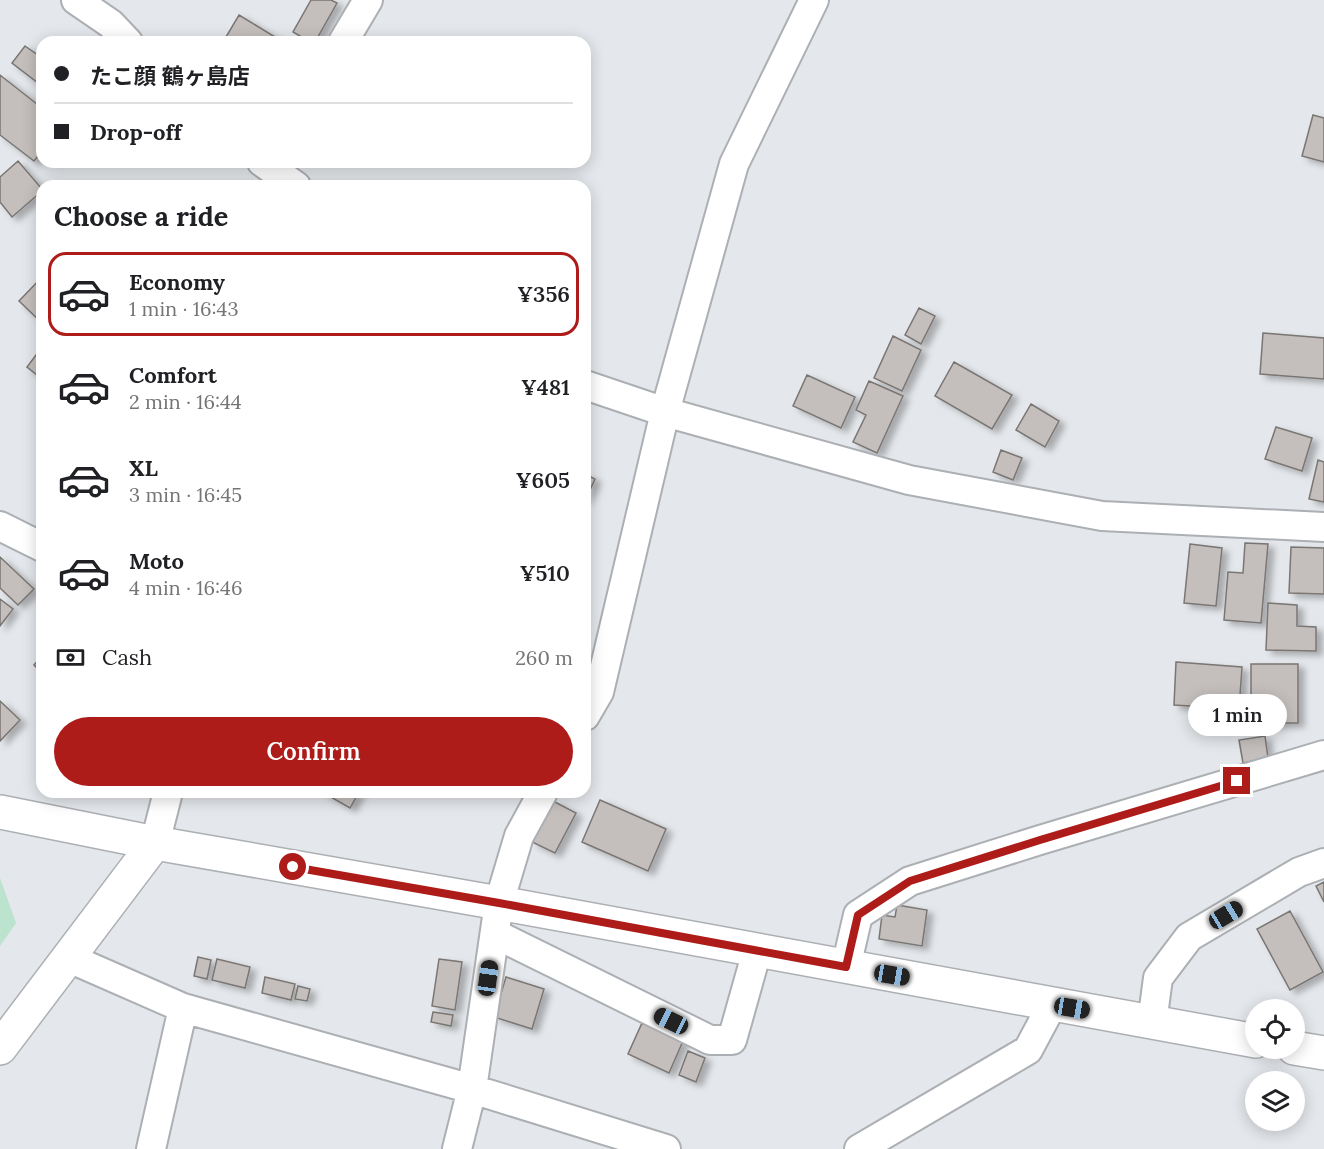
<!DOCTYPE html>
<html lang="en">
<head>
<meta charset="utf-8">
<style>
  body { margin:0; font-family:Lora,"Noto Sans JP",serif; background:#f2f2f2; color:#202124; height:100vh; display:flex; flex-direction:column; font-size:22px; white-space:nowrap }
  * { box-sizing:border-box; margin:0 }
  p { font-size:20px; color:#757577 }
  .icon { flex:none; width:33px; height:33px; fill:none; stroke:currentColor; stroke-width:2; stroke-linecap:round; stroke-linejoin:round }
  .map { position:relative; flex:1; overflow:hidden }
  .sheet { position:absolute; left:36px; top:180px; width:555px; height:618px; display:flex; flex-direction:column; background:#fff; border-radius:18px; box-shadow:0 3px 15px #0003 }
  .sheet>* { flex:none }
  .hud { position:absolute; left:36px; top:36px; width:555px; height:132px; border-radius:18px; box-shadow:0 3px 15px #0003; display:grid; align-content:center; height:132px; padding:0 18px; background:#fff }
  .controls { position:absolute; left:1245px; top:999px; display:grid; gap:12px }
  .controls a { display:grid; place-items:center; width:60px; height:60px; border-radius:50%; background:#fff; box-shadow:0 3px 15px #0003; font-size:30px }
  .end { position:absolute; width:27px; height:27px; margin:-14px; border:8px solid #ae1c1a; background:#fff; box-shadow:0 0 0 3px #fff }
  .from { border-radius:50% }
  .bubble { position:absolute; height:42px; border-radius:21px; background:#fff; box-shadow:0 3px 15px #0003; font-size:20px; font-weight:600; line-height:42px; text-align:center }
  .car { position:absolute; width:18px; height:36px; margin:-18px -9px; border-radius:8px; box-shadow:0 0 4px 2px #0007; background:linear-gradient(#222 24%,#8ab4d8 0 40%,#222 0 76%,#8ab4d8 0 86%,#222 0) }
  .hud b { display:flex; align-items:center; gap:21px; height:57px; font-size:22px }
  .hud b+b { border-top:2px solid #e0e0e0 }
  .hud i { width:15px; height:15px; background:#202124 }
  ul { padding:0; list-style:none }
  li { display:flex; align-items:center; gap:18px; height:84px; margin:0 12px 9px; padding:0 6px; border:3px solid transparent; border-radius:18px }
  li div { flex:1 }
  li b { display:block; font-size:22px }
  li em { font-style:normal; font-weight:600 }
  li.active { border-color:#ae1c1a }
  li>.icon { width:54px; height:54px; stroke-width:1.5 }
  h2 { padding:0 18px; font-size:27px; line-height:72px }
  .pay { display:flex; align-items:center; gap:15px; height:66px; padding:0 18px; font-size:22px }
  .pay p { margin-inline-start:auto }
  .cta { display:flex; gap:12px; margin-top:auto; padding:12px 18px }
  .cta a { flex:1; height:69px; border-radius:36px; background:#ae1c1a; color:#fff; font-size:24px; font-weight:600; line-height:69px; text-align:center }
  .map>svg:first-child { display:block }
  .green { fill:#bbe3ce }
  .building { fill:#c4bfbd; stroke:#7a7673; stroke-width:1.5; filter:url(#shadow) }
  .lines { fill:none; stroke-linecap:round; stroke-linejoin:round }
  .minor-casing { stroke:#acafb3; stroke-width:32 }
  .tertiary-casing { stroke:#acafb3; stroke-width:36 }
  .minor { stroke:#fff; stroke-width:28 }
  .tertiary { stroke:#fff; stroke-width:33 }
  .route { stroke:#ae1c1a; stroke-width:8 }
</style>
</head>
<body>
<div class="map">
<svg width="1324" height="1149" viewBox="0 0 1324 1149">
  <defs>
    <filter id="shadow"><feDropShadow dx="6" dy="4" stdDeviation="3" flood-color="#0004"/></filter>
  </defs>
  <rect width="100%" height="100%" fill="#e4e7eb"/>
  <!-- green -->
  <path class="green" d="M0,878l16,45 -16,23z"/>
  <!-- building -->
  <path class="building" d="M311,0h20l6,3 -22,39h-5l-17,-10z
    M239,15l41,25 -1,2h-56z
    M25,46l17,12v28l-30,-23z
    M0,75l42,33v43l-8,10 -34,-26z
    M1313,115l11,3v44l-22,-6z
    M18,161l24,28v2l-30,26 -12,-15v-25z
    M42,277v46l-23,-22z
    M919,308l16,8 -14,28 -16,-9z
    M1263,333l61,5v41l-64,-5z
    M893,336l28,14 -19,41 -28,-13z
    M42,347v32l-15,-12z
    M954,362l58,33 -20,34 -57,-33z
    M807,375l48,22 -14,31 -48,-22z
    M869,381l34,15 -26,57 -24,-11 13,-27 -10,-5z
    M1031,404l28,17 -14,26 -29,-17z
    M1276,427l36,11 -10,33 -37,-12z
    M1001,450l21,8 -9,22 -20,-8z
    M1318,460l6,2v40l-15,-3z
    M585,474l10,5 -10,22z
    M1245,543l23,1 -7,79 -37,-3 4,-48 15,1z
    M1190,544l32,4 -6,58 -32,-3z
    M1291,547l33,1v46l-35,-1z
    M0,557l34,32 -16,16 -18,-17z
    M0,599l13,10 -13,17z
    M1268,603l29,2v21l19,1v24l-50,-1z
    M42,656v17l-8,-8z
    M1176,662l66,5 -3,42 -65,-4z
    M1251,664h47v59h-47z
    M0,701l20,19 -20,21z
    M1265,736l3,22 -25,5 -4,-23z
    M322,792h37l-9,16z
    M600,800l66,29 -18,42 -66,-29z
    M553,801l23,12 -21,40 -23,-11z
    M1324,882v20l-8,-16z
    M897,905l30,5 -5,36 -43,-7 3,-24 13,2z
    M1290,911l33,61 -33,18 -33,-61z
    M198,957l13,3 -4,19 -13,-3z
    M217,959l33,8 -5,21 -33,-8z
    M439,959l23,3 -7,48 -23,-4z
    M265,977l30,7 -4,16 -29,-7z
    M506,977l38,12 -12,40 -38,-12z
    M298,986l12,3 -3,12 -12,-2z
    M433,1012l20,3 -2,11 -20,-4z
    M642,1023l41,18 -14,32 -41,-19z
    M688,1051l17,7 -9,24 -17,-7z"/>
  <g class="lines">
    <defs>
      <path id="minor" d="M76,0l35,24 17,18
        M343,42l25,-42
        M262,162l34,24
        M585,385l80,27 244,68 193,36 222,11
        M0,526l42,21
        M585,716l14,-24 66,-280 69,-248 80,-164
        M155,843l13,-51
        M495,934l215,106h22l25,-89
        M69,958l114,50 289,81 194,60
        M846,967l12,-52 52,-34 130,-41 284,-85
        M1152,1023l6,-45 31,-41 110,-65 25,-9
        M151,1149l32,-141
        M457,1149l15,-60 27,-186 20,-67 24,-44
        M859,1149l169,-99 24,-45"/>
      <path id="tertiary" d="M0,812l155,31 344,60 757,138
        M0,1048l155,-205
        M1294,1048l30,5"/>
    </defs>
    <!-- minor casing -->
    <use href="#minor" class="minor-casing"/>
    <!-- tertiary casing -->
    <use href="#tertiary" class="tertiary-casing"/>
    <!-- minor -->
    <use href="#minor" class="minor"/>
    <!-- tertiary -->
    <use href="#tertiary" class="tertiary"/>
  </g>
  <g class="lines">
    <!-- route -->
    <path class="route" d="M293,867l206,36 347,64 12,-52 52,-34 130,-41 197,-59"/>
  </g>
</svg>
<div class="controls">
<a><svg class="icon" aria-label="locate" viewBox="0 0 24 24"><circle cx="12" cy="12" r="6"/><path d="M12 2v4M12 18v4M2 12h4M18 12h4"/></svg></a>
<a><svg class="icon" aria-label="layers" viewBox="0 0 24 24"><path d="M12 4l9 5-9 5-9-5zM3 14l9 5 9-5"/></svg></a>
</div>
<i class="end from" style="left:293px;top:867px"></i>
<i class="end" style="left:1237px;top:781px"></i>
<div class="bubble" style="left:1188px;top:694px;width:99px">1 min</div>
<i class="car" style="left:1226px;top:915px;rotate:59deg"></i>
<i class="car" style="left:892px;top:975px;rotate:100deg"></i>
<i class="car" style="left:488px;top:978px;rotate:8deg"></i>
<i class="car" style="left:1072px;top:1008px;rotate:100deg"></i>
<i class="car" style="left:671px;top:1021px;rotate:296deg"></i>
<div class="hud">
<b><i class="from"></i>たこ顔 鶴ヶ島店</b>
<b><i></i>Drop-off</b>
</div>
<section class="sheet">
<h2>Choose a ride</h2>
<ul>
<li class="active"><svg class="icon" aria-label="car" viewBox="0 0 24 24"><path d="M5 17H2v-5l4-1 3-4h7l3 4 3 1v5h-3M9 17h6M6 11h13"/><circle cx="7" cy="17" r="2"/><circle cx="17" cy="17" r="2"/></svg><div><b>Economy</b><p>1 min · 16:43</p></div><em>¥356</em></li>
<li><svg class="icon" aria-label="car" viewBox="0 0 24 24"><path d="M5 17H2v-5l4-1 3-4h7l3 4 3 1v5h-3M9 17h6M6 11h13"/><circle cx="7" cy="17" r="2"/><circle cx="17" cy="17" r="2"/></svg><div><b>Comfort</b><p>2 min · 16:44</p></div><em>¥481</em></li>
<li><svg class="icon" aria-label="car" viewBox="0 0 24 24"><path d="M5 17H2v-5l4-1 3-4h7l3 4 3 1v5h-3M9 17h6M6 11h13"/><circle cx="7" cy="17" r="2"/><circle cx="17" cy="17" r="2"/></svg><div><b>XL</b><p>3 min · 16:45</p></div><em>¥605</em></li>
<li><svg class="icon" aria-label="car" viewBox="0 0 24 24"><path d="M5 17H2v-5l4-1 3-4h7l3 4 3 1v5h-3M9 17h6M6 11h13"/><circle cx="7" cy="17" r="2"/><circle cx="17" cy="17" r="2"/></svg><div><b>Moto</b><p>4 min · 16:46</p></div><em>¥510</em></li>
</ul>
<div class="pay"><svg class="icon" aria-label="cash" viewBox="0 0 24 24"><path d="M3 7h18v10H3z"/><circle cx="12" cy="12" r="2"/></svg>Cash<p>260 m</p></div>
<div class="cta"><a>Confirm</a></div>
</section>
</div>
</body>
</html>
